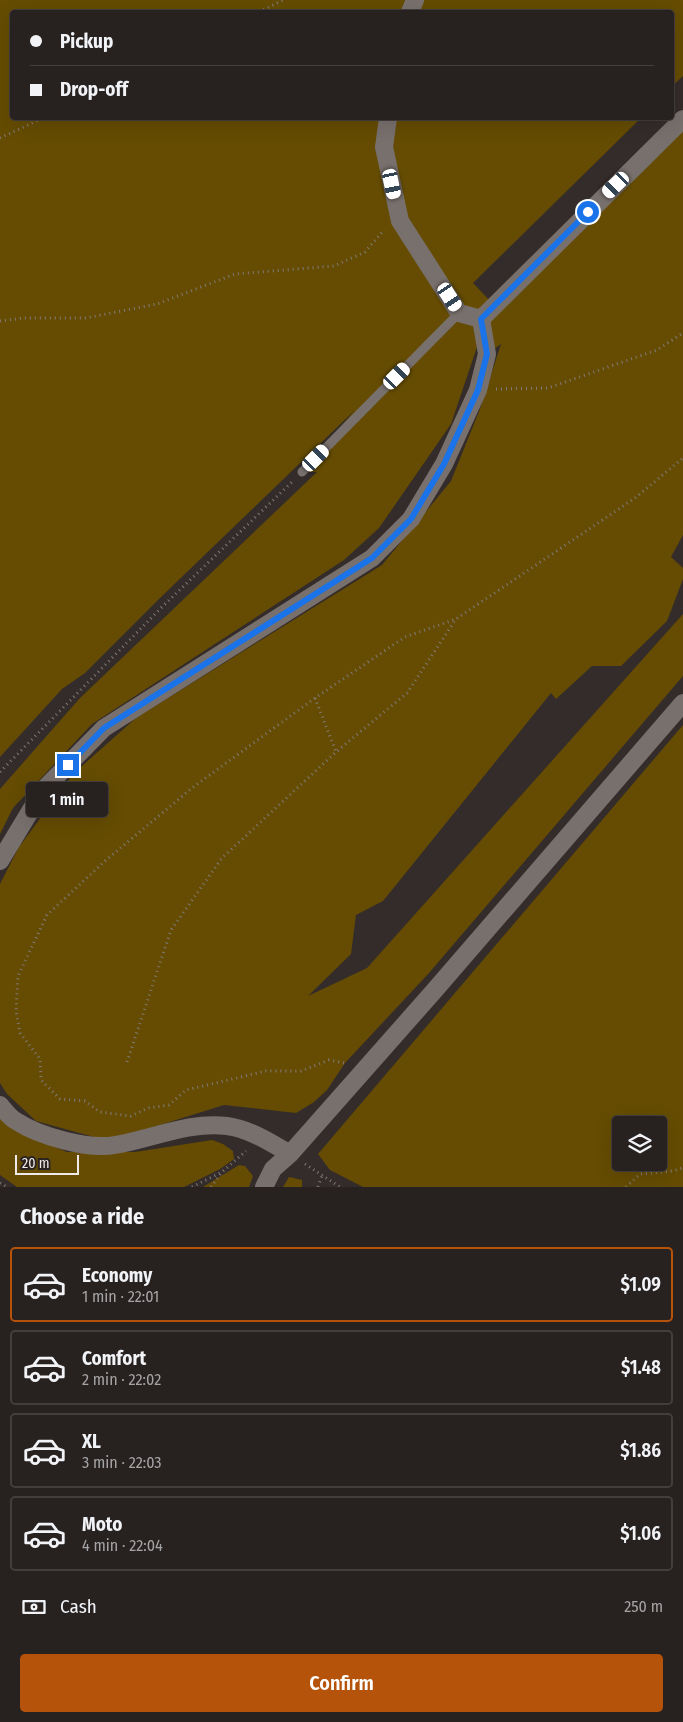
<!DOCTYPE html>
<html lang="en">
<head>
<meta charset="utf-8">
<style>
  body { margin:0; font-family:"Fira Sans Condensed",sans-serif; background:#2f2929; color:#f1f3f6; height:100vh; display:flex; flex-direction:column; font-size:19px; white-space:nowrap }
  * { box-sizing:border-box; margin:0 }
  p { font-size:16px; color:#a4a3a5 }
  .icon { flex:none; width:28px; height:28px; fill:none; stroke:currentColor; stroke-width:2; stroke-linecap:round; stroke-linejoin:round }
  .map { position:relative; height:1187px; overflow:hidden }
  .side { display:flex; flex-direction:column; background:#272120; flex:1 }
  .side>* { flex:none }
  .top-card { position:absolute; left:10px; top:10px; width:664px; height:110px; border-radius:5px; box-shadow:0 5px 20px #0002,0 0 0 1px #433e3e; display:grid; align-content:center; height:110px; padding:0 20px; background:#272120 }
  .controls { position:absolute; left:612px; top:1116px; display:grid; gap:10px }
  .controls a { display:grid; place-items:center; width:55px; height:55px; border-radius:5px; background:#272120; box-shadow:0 5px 20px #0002,0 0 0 1px #433e3e; font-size:25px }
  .scale { position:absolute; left:15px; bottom:12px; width:64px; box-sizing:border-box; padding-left:5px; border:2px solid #efeae8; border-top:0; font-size:14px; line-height:18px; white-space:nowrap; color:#efeae8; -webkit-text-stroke:4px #2a2320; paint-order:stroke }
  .end { position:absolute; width:22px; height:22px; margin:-11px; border:6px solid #1a73e8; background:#fff; box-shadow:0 0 0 2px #fff }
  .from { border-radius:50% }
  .bubble { position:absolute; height:35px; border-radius:5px; background:#272120; box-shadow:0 5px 20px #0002,0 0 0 1px #433e3e; font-size:16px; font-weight:600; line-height:35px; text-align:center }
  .car { position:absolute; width:15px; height:30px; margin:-15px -8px; border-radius:6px; box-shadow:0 0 4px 1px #0007; background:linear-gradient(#fff 24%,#345 0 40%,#fff 0 76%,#345 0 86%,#fff 0) }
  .top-card b { display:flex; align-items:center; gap:18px; height:48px; font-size:19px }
  .top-card b+b { border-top:1px solid #433e3e }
  .top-card i { width:12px; height:12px; background:#f1f3f6 }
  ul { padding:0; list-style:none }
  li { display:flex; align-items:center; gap:15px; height:75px; margin:0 10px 8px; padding:0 10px; border:2px solid #433e3e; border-radius:5px }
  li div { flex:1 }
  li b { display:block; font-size:19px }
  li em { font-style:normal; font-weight:600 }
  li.on { border-color:#b45309 }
  li>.icon { width:45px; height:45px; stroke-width:1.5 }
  h2 { padding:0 20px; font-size:22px; line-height:60px }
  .pay { display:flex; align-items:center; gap:12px; height:55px; padding:0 20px; font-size:19px }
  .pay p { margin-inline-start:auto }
  .cta { display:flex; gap:10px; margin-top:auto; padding:10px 20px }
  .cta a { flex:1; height:58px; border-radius:5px; background:#b45309; color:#fff; font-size:20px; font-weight:600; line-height:58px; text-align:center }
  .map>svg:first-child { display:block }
  .green { fill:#654c02; fill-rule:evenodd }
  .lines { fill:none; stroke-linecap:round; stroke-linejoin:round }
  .path { stroke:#817a78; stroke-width:3; stroke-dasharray:1 4; stroke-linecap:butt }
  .lane { stroke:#78706d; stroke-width:9 }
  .street { stroke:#78706d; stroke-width:18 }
  .route { stroke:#1a73e8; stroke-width:6 }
</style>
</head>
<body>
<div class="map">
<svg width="683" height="1187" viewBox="0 0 683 1187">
  <rect width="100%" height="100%" fill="#342c2a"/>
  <!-- green -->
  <path class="green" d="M0,0h683v76l-12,11v-75h-659v106h629l-168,165 21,22 189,-186v416l-12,22 12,11v11l-16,42 -46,45h-29l-36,33 -5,-6 -168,208 -27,14 -5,39 -43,42 59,-28 316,-354v62l-254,297 -84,90 -18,27 -13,12 -18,11 -72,-8 -112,35 -18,-3 -58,-16 -29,-27 -7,-11v-199l19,-37 54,-73 63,-56 246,-153 69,-84 29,-72 21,-65 -14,10 -9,-10 -27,80 -72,104 -35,32 -252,164 -79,84 -13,26v-45l80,-91 237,-226h-15l53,-62 -196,189 -74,74 -23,16 -62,68z
    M683,725v462h-320l-33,-17 -12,-16zM621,1125h38v37h-38z
    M0,1113l24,21 43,18h68l77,-12 11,4 10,7 1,8 -14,10 -36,18h-167l-17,-12z
    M239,1165l6,1 8,10 -4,11h-46z
    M289,1177l13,3v7h-19z"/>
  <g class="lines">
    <!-- path -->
    <path class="path" d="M259,12l24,-12
      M0,138l43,-20
      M0,321l23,-3h63l71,-14 78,-30 99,-8 31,-14 19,-22
      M496,389l52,-1 109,-38 26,-17
      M315,698l21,54
      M0,772l162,-165 131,-126
      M127,1062l44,-132 51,-72 114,-106 71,-59 49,-74
      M344,1063l-15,-3 -28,11h-35l-80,19 -17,15 -21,3 -17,8 -31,-4 -15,-11 -25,-2 -19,-19 -1,-21 -20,-26 -4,-22 2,-35 29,-61 58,-54 87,-73 123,-90 90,-61 51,-18 179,-121 48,-40
      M305,1164l35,23
      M0,1183l7,4
      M192,1187l30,-15 24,-21
      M211,1187l11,-15
      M318,1187l4,-11
      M626,1187l14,-13 33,-3 10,-3"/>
    <!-- lane -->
    <path class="lane" d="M302,472l157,-159"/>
    <!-- street -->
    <path class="street" d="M410,12l5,-12
      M388,118l-4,29 16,74 59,92 22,6
      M481,319l202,-200
      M0,861l43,-71 61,-62 268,-170 39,-39 33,-55 34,-74 9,-36 -6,-35
      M0,1105c5,6 10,13 16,16 23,15 72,29 99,24 36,-6 75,-24 112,-19 23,3 44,17 63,28
      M264,1187l9,-18 17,-15 144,-163 249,-288"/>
  </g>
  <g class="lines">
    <!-- route -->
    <path class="route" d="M68,765l36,-37 268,-170 39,-39 33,-55 34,-74 9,-36 -6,-35 107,-107"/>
  </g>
</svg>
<div class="controls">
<a><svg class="icon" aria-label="layers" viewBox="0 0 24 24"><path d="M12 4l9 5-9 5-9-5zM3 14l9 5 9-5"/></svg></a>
</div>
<div class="scale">20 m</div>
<i class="end from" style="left:588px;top:212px"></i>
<i class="end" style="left:68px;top:765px"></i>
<div class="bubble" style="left:26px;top:782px;width:82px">1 min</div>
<i class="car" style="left:392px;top:184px;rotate:168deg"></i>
<i class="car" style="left:616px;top:185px;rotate:226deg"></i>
<i class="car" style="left:450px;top:297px;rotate:147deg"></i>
<i class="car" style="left:397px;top:376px;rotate:45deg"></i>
<i class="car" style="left:316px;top:458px;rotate:45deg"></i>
<div class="top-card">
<b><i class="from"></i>Pickup</b>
<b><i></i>Drop-off</b>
</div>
</div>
<section class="side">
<h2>Choose a ride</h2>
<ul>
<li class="on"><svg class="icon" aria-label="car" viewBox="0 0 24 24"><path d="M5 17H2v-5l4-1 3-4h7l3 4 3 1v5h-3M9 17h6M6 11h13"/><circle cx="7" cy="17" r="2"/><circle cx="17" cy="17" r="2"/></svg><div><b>Economy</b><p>1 min · 22:01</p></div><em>$1.09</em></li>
<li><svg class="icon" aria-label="car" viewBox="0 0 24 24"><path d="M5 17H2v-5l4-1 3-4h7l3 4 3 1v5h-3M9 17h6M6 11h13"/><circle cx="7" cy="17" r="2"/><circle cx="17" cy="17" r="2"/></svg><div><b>Comfort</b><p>2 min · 22:02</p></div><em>$1.48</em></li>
<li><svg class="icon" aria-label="car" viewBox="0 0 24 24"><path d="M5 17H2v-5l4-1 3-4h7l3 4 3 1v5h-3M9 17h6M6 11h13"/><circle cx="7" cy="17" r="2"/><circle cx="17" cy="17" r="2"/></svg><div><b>XL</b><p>3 min · 22:03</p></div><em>$1.86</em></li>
<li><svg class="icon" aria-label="car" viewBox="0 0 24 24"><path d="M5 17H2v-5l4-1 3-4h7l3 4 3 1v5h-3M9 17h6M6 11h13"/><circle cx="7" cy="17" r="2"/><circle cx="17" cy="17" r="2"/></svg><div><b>Moto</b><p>4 min · 22:04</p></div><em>$1.06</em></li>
</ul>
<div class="pay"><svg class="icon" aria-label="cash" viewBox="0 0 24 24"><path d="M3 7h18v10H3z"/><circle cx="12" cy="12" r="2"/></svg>Cash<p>250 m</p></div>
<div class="cta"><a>Confirm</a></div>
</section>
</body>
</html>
